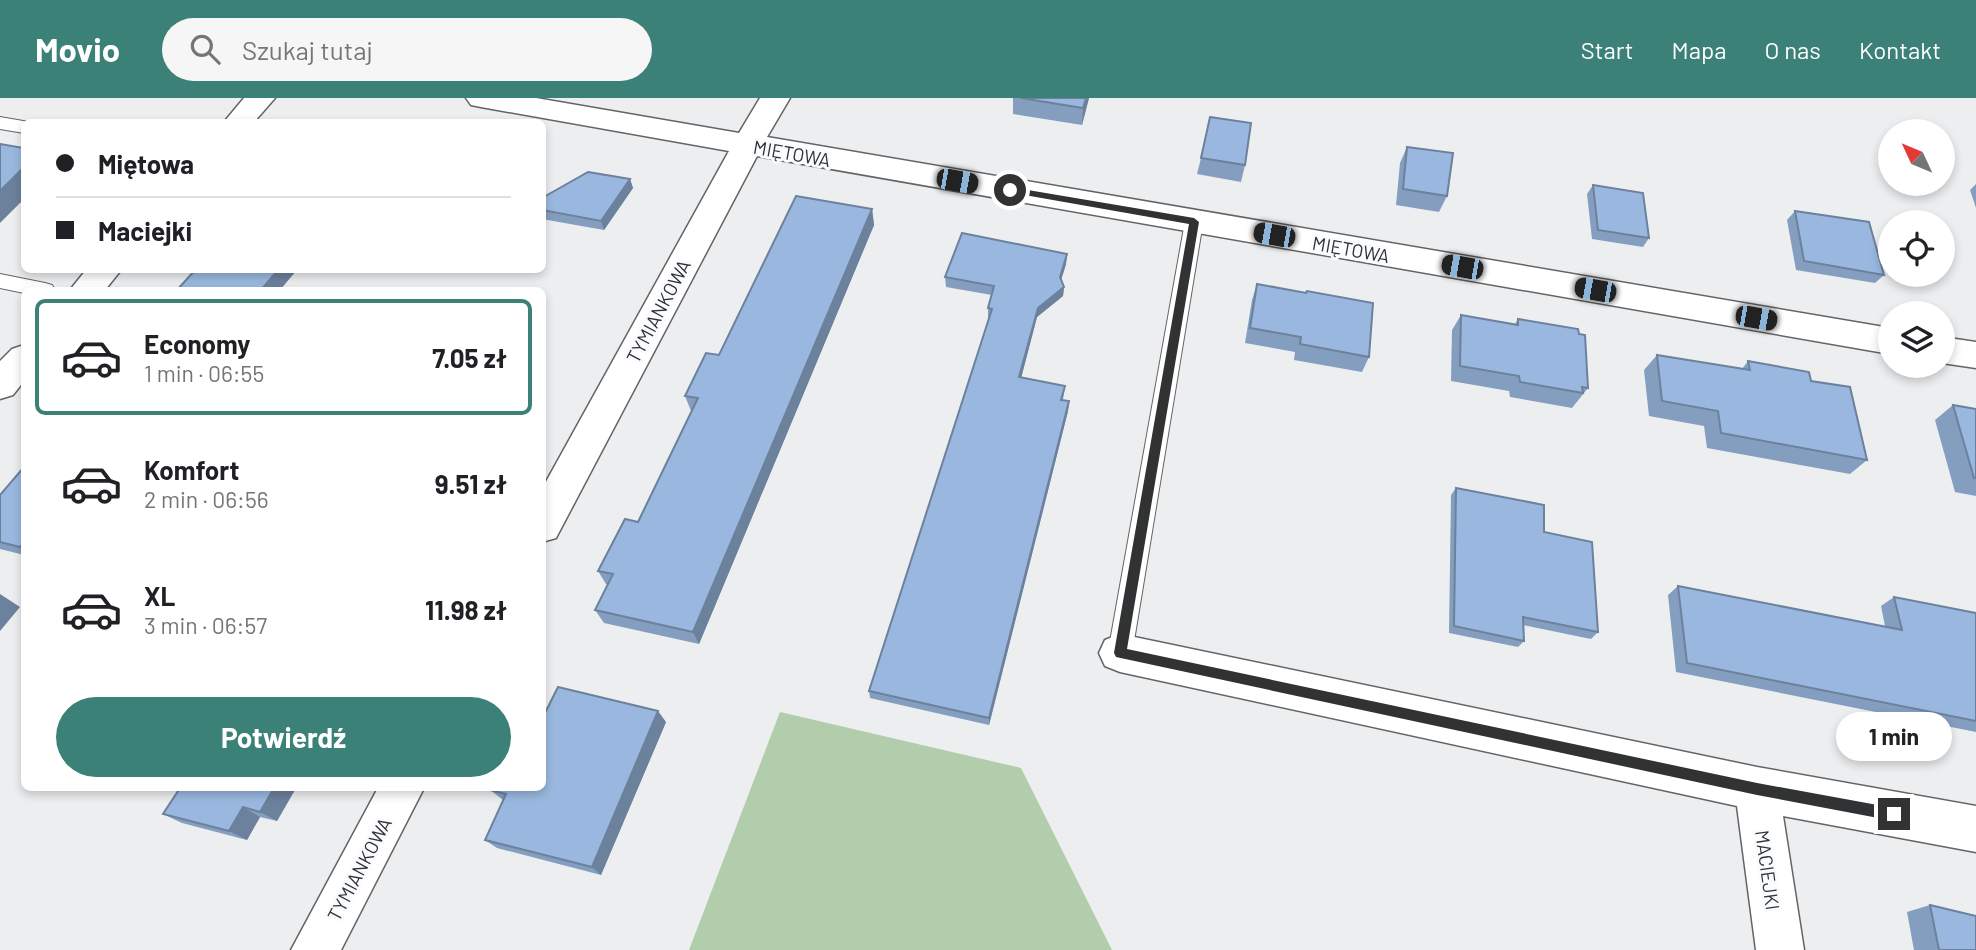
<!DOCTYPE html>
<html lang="pl">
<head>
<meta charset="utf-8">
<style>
  body { margin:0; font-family:Barlow,sans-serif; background:#f6f6f6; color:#202124; height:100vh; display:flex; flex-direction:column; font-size:26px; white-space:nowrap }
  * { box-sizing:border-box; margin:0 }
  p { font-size:23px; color:#757577 }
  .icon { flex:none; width:38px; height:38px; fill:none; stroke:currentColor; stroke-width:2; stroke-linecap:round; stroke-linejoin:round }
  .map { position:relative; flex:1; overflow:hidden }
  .sheet { position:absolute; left:21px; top:189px; width:525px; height:504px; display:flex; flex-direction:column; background:#fff; border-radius:10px; box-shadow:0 4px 10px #0003 }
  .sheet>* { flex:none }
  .guide { position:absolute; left:21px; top:21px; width:525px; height:154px; border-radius:10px; box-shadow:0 4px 10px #0003; display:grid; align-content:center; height:154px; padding:0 35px; background:#fff }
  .needle { width:46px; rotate:314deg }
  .controls { position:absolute; left:1878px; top:21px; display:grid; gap:14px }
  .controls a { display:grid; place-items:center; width:77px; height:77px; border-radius:50%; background:#fff; box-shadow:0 4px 10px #0003; font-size:35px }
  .end { position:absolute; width:32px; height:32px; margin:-16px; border:9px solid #313233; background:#fff; box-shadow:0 0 0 4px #fff }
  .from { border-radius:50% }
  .bubble { position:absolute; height:49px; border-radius:24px; background:#fff; box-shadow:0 4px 10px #0003; font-size:23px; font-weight:700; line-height:49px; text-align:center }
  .car { position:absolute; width:21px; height:42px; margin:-21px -10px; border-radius:9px; box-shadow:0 0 5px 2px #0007; background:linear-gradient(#222 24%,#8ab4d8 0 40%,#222 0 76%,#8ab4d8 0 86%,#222 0) }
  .guide b { display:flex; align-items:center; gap:24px; height:66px; font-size:26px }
  .guide b+b { border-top:2px solid #e0e0e0 }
  .guide i { width:18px; height:18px; background:#202124 }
  ul { padding:12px 0 0; list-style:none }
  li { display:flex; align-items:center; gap:21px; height:116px; margin:0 14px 10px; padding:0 21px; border:4px solid transparent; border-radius:10px }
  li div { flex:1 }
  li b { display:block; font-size:26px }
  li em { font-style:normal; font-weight:700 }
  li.on { border-color:#3c8177 }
  li>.icon { width:63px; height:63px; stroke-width:1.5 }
  .cta { display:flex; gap:14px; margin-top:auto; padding:14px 35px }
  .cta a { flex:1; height:80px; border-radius:42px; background:#3c8177; color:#fff; font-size:28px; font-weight:700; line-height:80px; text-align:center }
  header { display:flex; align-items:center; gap:42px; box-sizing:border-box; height:98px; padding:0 35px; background:#3c8177; color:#fff }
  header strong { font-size:33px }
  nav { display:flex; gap:38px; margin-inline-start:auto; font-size:24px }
  .search { width:490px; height:63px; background:#f6f6f6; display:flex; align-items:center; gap:18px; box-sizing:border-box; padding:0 24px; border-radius:38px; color:#757577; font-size:26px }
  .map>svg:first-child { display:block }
  .green { fill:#b1cdac }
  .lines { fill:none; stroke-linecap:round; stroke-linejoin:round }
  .service-casing { stroke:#626466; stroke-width:2 }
  .minor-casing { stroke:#626466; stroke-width:3 }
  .service { fill:#fff; fill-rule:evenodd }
  .minor { fill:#fff; fill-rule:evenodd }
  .wall { fill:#849ec0 }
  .shaded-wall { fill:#6c819c }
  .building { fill:#9ab8df; stroke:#6c819c; stroke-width:2 }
  .route { fill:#313233 }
  .labels { text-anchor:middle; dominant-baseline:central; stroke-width:6; stroke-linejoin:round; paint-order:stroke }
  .street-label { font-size:19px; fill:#313233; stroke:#f9fbfe }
</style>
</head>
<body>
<header>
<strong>Movio</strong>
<div class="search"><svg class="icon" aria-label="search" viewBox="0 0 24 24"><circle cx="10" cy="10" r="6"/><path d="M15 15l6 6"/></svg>Szukaj tutaj</div>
<nav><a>Start</a><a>Mapa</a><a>O nas</a><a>Kontakt</a></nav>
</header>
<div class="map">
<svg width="1976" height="852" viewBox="0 0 1976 852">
  <rect width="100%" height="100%" fill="#eceef0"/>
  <!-- green -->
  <path class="green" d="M780,614l241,56 91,182h-423z"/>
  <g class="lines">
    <defs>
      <path id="service" d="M0,19l29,5h-5v11l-24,-4z
        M1194,117l7,2 2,5 -71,431 -3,8 -9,3 -9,-3 -3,-8 77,-431 2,-5z
        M0,176l45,9 7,2 3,5h-31v3l-24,-5z"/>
      <path id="minor" d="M244,0h31l-21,24h-30z
        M466,0h70l203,35 21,-35h30l-23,39 1123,191v26l-1133,-198 -201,382 -14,4v-53l187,-338 -248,-44 -10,-2z
        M86,172h35l-16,20h-35z
        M1942,239l34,5v26l-34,-5z
        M24,247v36l-11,14 -13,4v-38l12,-12z
        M1120,536l637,133 219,39v46l-193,-36 21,134h-48l-19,-144 -617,-134 -15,-6 -6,-13 6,-13z
        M378,690h46l-83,162h-50z"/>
    </defs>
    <!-- service casing -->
    <use href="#service" class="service-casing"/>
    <!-- minor casing -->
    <use href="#minor" class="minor-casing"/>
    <!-- service -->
    <use href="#service" class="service"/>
    <!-- minor -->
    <use href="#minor" class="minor"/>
  </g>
  <!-- wall -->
  <path class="wall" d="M1013,0h76l-7,27 -69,-11z
    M1407,49l40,49 -8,16 -43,-7 4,-42z
    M1201,60l44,7 -4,17 -44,-8z
    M630,81l3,9 -29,42 -62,-11v-21z
    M1976,86v24l-6,-18z
    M1593,87l56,53 -6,9 -51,-8 -5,-45z
    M872,111l2,16 -175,419 -95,-21 -9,-13 13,-25 -2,-1 -8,-13 40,-49 54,-111h-1l-6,-15 34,-41z
    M1795,113l89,64 -9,8 -79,-13 -9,-50z
    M1067,156l-1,10 -5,16 3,7 -1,9 -26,21 -16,61 44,8 -2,14 6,1 -1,10 -79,314 -119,-27 -1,-7 120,-373h-1v-10l4,-13 -46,-8 -1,-10z
    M1257,186l112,73 -7,15 -68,-12 1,-8 -50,-9 7,-43z
    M1461,217l54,9 3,-5 70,69 -16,20 -62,-11 -1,-6 -58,-10 1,-51z
    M1657,257l85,14 6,-8 63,20 56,79 -17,14 -143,-26 -3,-22 -55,-10 -5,-46z
    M1953,307l23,4v87l-21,-4 -20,-72z
    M24,369v88l-24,-6v-54z
    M1456,390l88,44 54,100 -7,7 -68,-14 1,16 -6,6 -69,-14 2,-138z
    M1678,488l207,40 -4,-20 13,-9 82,16v119l-300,-60 -8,-77z
    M666,624l-65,153 -104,-27 -12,-8 18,-40 -13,-10z
    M296,690l-19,33 -17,-4 -13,23 -65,-17 -19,-9z
    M1930,807l46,45h-62l-7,-38z"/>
  <!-- shaded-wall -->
  <path class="shaded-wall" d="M1086,0h3l-7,27 1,-17z
    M24,69v32l-24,24v-32z
    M630,81l3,9 -29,42 -3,-9z
    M872,111l2,16 -175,419 -6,-12z
    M1067,156l-1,10 -7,23 1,-10z
    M278,172h19l-17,20h-19z
    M1064,189l-1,9 -26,21 -18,69v-9l19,-69z
    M1069,303l-1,10 -79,314v-7z
    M24,444v8l-4,-3z
    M0,496l20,13 -20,24z
    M658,613l8,11 -65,153 -9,-8z
    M274,690h22l-19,33 -17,-9z
    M243,709l17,10 -13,23 -18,-9z"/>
  <!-- building -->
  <path class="building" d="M1021,0h65l-3,10z
    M1210,19l41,6 -6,42 -44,-7z
    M0,46l24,4v19l-24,24z
    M1407,49l46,6 -6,43 -44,-7z
    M588,74l42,7 -29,42 -59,-11v-12z
    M1593,87l50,8 6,45 -51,-8z
    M796,98l76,13 -179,423 -98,-22 18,-36 -15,-3 27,-52 13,3 60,-124 -13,-2 21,-43 13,2z
    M1795,113l74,11 15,53 -80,-14z
    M962,135l105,21 -7,23 4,10 -26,21 -19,69 46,9 -4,14 8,1 -80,317 -120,-27 123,-382 -4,-1 6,-22 -49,-9z
    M195,172h83l-17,20h-84z
    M1257,186l49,9 1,-2 66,12 -4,54 -69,-13 1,-7 -51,-9z
    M1461,217l57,10v-6l60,10 1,5 6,1 3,53 -6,-1 1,6 -63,-11 -1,-6 -59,-10z
    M1657,257l93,15 -2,-9 61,11 2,9 39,6 17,73 -146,-27 -3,-22 -56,-10z
    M1953,307l23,4v69h-2z
    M24,369v75l-4,5 -20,-5v-47z
    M1456,390l88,17v27l48,10 6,90 -75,-15 1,24 -70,-15z
    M1678,488l224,44 -8,-33 82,16v108l-289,-58z
    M558,589l100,24 -66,156 -107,-27 21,-46 -16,-4 2,-2h50v-69z
    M180,690h94l-14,24 -17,-5 -14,24 -66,-17z
    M1930,807l46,11v34h-37z"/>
  <!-- route -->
  <path class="route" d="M1010,89l184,31 5,4 -72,427 630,134 137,25 5,1v10l-5,2 -137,-26 -641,-138 -2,-4 75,-429 -182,-32v-4z"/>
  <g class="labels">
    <!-- street labels -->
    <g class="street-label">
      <text transform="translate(792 55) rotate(10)">MIĘTOWA</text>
      <text transform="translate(1351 151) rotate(10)">MIĘTOWA</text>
      <text transform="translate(658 213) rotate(-62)">TYMIANKOWA</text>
      <text transform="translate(359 771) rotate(-62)">TYMIANKOWA</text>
      <text transform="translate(1768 772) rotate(82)">MACIEJKI</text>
    </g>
  </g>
</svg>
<div class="controls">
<a><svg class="needle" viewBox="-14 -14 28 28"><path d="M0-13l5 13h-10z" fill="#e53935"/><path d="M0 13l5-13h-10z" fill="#757577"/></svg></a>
<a><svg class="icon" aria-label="locate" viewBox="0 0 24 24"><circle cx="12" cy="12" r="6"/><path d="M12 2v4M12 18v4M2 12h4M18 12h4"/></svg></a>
<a><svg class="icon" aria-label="layers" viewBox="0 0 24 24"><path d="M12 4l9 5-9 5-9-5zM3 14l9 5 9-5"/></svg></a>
</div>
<i class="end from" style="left:1010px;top:92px"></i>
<i class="end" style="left:1894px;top:716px"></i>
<div class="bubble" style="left:1836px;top:614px;width:116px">1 min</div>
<i class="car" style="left:957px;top:83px;rotate:100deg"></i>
<i class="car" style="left:1274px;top:137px;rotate:280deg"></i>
<i class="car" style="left:1462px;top:169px;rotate:280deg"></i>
<i class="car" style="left:1595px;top:192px;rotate:280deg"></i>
<i class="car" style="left:1756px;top:220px;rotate:100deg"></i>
<div class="guide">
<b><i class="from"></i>Miętowa</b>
<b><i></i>Maciejki</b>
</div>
<section class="sheet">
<ul>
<li class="on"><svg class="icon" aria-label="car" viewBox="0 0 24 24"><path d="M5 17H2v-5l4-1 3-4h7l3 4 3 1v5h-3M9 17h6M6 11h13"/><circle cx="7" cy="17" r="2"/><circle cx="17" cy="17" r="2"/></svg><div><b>Economy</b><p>1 min · 06:55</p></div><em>7.05 zł</em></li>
<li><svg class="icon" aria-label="car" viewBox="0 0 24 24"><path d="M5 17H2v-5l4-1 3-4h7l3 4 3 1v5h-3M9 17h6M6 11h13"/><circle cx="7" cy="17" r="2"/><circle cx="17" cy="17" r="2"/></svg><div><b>Komfort</b><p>2 min · 06:56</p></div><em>9.51 zł</em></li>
<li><svg class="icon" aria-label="car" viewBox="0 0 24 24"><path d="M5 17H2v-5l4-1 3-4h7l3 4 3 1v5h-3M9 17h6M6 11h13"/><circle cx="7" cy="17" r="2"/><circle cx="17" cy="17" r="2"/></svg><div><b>XL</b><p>3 min · 06:57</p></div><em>11.98 zł</em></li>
</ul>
<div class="cta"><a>Potwierdź</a></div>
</section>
</div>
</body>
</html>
